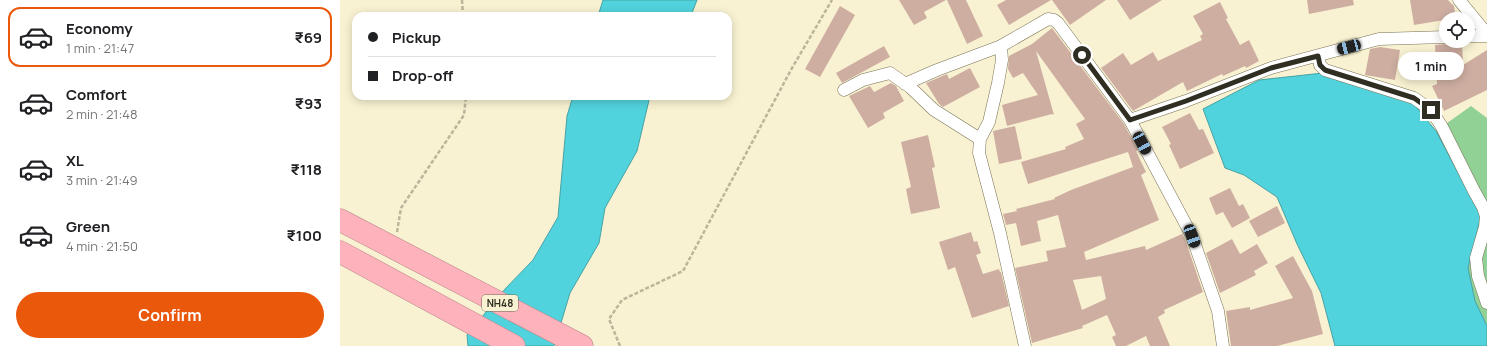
<!DOCTYPE html>
<html lang="en">
<head>
<meta charset="utf-8">
<style>
  body { margin:0; font-family:Manrope,sans-serif; background:#f6f6f6; color:#202124; height:100vh; display:flex; flex-direction:column; font-size:15px; white-space:nowrap }
  * { box-sizing:border-box; margin:0 }
  p { font-size:13px; color:#757577 }
  .icon { flex:none; width:22px; height:22px; fill:none; stroke:currentColor; stroke-width:2; stroke-linecap:round; stroke-linejoin:round }
  .map { position:relative; flex:1; overflow:hidden }
  .sheet { display:flex; flex-direction:column; background:#fff; width:340px }
  .sheet>* { flex:none }
  .top-card { position:absolute; left:12px; top:12px; width:380px; height:88px; border-radius:12px; box-shadow:0 2px 10px #0003; display:grid; align-content:center; height:88px; padding:0 16px; background:#fff }
  .controls { position:absolute; left:1099px; top:12px; display:grid; gap:8px }
  .controls a { display:grid; place-items:center; width:36px; height:36px; border-radius:50%; background:#fff; box-shadow:0 2px 10px #0003; font-size:20px }
  .end { position:absolute; width:18px; height:18px; margin:-9px; border:5px solid #302e22; background:#fff; box-shadow:0 0 0 2px #fff }
  .from { border-radius:50% }
  .bubble { position:absolute; height:28px; border-radius:14px; background:#fff; box-shadow:0 2px 10px #0003; font-size:13px; font-weight:700; line-height:28px; text-align:center }
  .car { position:absolute; width:12px; height:24px; margin:-12px -6px; border-radius:5px; box-shadow:0 0 3px 1px #0007; background:linear-gradient(#222 24%,#8ab4d8 0 40%,#222 0 76%,#8ab4d8 0 86%,#222 0) }
  .top-card b { display:flex; align-items:center; gap:14px; height:38px; font-size:15px }
  .top-card b+b { border-top:1px solid #e0e0e0 }
  .top-card i { width:10px; height:10px; background:#202124 }
  ul { padding:7px 0 0; list-style:none }
  li { display:flex; align-items:center; gap:12px; height:60px; margin:0 8px 6px; padding:0 8px; border:2px solid transparent; border-radius:12px }
  li div { flex:1 }
  li b { display:block; font-size:15px }
  li em { font-style:normal; font-weight:700 }
  li.on { border-color:#ea580c }
  li>.icon { width:36px; height:36px; stroke-width:1.5 }
  .action { display:flex; gap:8px; margin-top:auto; padding:8px 16px }
  .action a { flex:1; height:46px; border-radius:24px; background:#ea580c; color:#fff; font-size:16px; font-weight:700; line-height:46px; text-align:center }
  main { display:flex; flex:1; min-height:0 }
  .map>svg:first-child { display:block }
  .green { fill:#91d195 }
  .water { fill:#51d3dd; stroke:#47a2a5 }
  .building { fill:#cfaea2; fill-rule:evenodd }
  .lines { fill:none; stroke-linecap:round; stroke-linejoin:round }
  .street-casing { stroke:#787155; stroke-width:13 }
  .highway-casing { stroke:#b58486; stroke-width:23 }
  .path { stroke:#bab59b; stroke-width:2.5; stroke-dasharray:4 2; stroke-linecap:butt }
  .street { stroke:#fff; stroke-width:12 }
  .highway { stroke:#fdb2bc; stroke-width:22 }
  .route { stroke:#302e22; stroke-width:5 }
  .labels { text-anchor:middle; dominant-baseline:central; stroke-width:3.5; stroke-linejoin:round; paint-order:stroke }
  .shield { fill:#f9f2d2; stroke:#6c6957; stroke-width:1 }
  .shield-label { font-size:10px; font-weight:bold; fill:#302e22 }
</style>
</head>
<body>
<main>
<section class="sheet">
<ul>
<li class="on"><svg class="icon" aria-label="car" viewBox="0 0 24 24"><path d="M5 17H2v-5l4-1 3-4h7l3 4 3 1v5h-3M9 17h6M6 11h13"/><circle cx="7" cy="17" r="2"/><circle cx="17" cy="17" r="2"/></svg><div><b>Economy</b><p>1 min · 21:47</p></div><em>₹69</em></li>
<li><svg class="icon" aria-label="car" viewBox="0 0 24 24"><path d="M5 17H2v-5l4-1 3-4h7l3 4 3 1v5h-3M9 17h6M6 11h13"/><circle cx="7" cy="17" r="2"/><circle cx="17" cy="17" r="2"/></svg><div><b>Comfort</b><p>2 min · 21:48</p></div><em>₹93</em></li>
<li><svg class="icon" aria-label="car" viewBox="0 0 24 24"><path d="M5 17H2v-5l4-1 3-4h7l3 4 3 1v5h-3M9 17h6M6 11h13"/><circle cx="7" cy="17" r="2"/><circle cx="17" cy="17" r="2"/></svg><div><b>XL</b><p>3 min · 21:49</p></div><em>₹118</em></li>
<li><svg class="icon" aria-label="car" viewBox="0 0 24 24"><path d="M5 17H2v-5l4-1 3-4h7l3 4 3 1v5h-3M9 17h6M6 11h13"/><circle cx="7" cy="17" r="2"/><circle cx="17" cy="17" r="2"/></svg><div><b>Green</b><p>4 min · 21:50</p></div><em>₹100</em></li>
</ul>
<div class="action"><a>Confirm</a></div>
</section>
<div class="map">
<svg width="1147" height="346" viewBox="0 0 1147 346">
  <rect width="100%" height="100%" fill="#f9f2d2"/>
  <!-- green -->
  <path class="green" d="M1131,106l16,12v208l-12,-25 -7,-33 13,-52 -45,-85z"/>
  <!-- water -->
  <path class="water" d="M263,0h94l-5,13 -2,3h-92z
    M983,73l90,30 23,28 45,85 -13,52 7,33 12,25v20h-152l-14,-53 -24,-49 -20,-47 -33,-22 -19,-7 -22,-59 56,-29z
    M233,96h77l-13,55 -32,57 -6,35 -29,50 -16,53h-86l-1,-11 38,-46 28,-29 25,-43 9,-101z"/>
  <!-- building -->
  <path class="building" d="M559,0h47l-22,12 3,6 -13,7z
    M607,0h19l17,36 -16,8z
    M666,0h45l-42,25 -12,-20z
    M712,0h54l-36,25z
    M777,0h45l-32,20z
    M967,0h46l1,5 -45,9z
    M1070,0h38l6,6 2,12 -42,7z
    M880,2l8,16 -2,1 14,26 9,-5 10,21 -13,7 -1,-2 -22,10 -1,-2 -35,17 -4,-9 -50,29 -32,-43 22,-15 8,12 22,-13 5,9 44,-21 -2,-4 3,-2 -10,-18z
    M500,6l15,9 -35,62 -15,-8z
    M712,28l72,96 14,26 -2,1 10,21 -5,3 18,45 -75,32 2,8 59,-14 1,4 36,-16 3,5 18,53 -39,18 1,3 -7,4 12,29h-20l-4,-10 -20,10h-10l-4,-9 4,-2 -9,-20 -25,11 1,2 -51,15 -17,-75 33,-7 -2,-10 20,-4 -8,-32 -21,6 4,20 -20,5 -5,-23 -10,2 -3,-11 14,-3 -1,-2 39,-10 -1,-1 17,-8 62,-23 -5,-15 -100,32 -7,-22 45,-13 -1,-2 19,-8 -8,-15 9,-5 -49,-68 18,64 -2,-1 -45,12 -5,-21 36,-10 -15,-22 -10,5 -5,-9 1,-13 23,-12zM761,276l5,23 -24,11 -9,-30z
    M1112,41h10l1,24 24,-15v40l-43,21 -12,-25 5,-2 -2,-39 12,-1z
    M544,46l6,11 -48,26 -6,-10z
    M1040,47l20,3 -5,30 -30,-5 5,-26z
    M630,68l10,19 -37,20 -4,-3 -13,-21 21,-9 2,5z
    M551,83l5,3 8,15 -21,12 2,5 -17,10 -19,-32 21,-10 4,6z
    M850,113l9,17 4,-1 11,24 -34,16 -11,-24 2,-1 -9,-17z
    M675,126l7,33 -23,5 -6,-33z
    M588,135l7,32 -3,1 8,40 -29,6 -5,-25 5,-2 -10,-45z
    M890,188l9,18 4,-2 7,14 -18,10 -9,-16 -7,3 -7,-17z
    M937,206l8,17 -27,14 -9,-16z
    M631,232l3,10 3,-1 4,12 -5,2 7,19 16,-5 1,3h1l8,34 -37,12 -17,-51 -7,3 -9,-28z
    M892,239l8,15 17,-10 11,19 -14,8 2,4 -36,18 -14,-40z
    M953,256l19,35 11,43 -46,12h-46l-5,-35 24,-4v3l43,-12 -18,-32z"/>
  <g class="lines">
    <defs>
      <path id="street" d="M1119,0l28,34
        M1128,36h19
        M978,56l2,9 5,5 89,28 17,12 11,17 32,64 9,16 3,9 -1,11 -9,31 2,18 9,27
        M565,84l32,-14 64,-24
        M504,90l19,-10 27,-7 20,14 24,23 46,29
        M790,120l56,-19 85,-33 108,-29 67,-2
        M685,346l-25,-113 -21,-80 1,-14 9,-17 9,-39 4,-23 -1,-14 47,-27 6,1 4,3 72,97 62,116 26,75 5,35"/>
      <path id="highway" d="M0,220l242,126
        M0,252l174,94"/>
    </defs>
    <!-- street casing -->
    <use href="#street" class="street-casing"/>
    <!-- highway casing -->
    <use href="#highway" class="highway-casing"/>
    <!-- path -->
    <path class="path" d="M122,0l1,16
      M57,232l4,-24 63,-93 2,-19
      M280,346l-11,-27 13,-19 61,-29 109,-203 40,-68"/>
    <!-- street -->
    <use href="#street" class="street"/>
    <!-- highway -->
    <use href="#highway" class="highway"/>
  </g>
  <g class="lines">
    <!-- route -->
    <path class="route" d="M742,55l48,65 56,-19 85,-33 47,-12 2,9 5,5 89,28 17,12"/>
  </g>
  <g class="labels">
    <!-- shield labels -->
    <rect class="shield" x="142" y="295" width="36" height="16" rx="3"/>
    <g class="shield-label">
      <text x="160" y="303">NH48</text>
    </g>
  </g>
</svg>
<div class="controls">
<a><svg class="icon" aria-label="locate" viewBox="0 0 24 24"><circle cx="12" cy="12" r="6"/><path d="M12 2v4M12 18v4M2 12h4M18 12h4"/></svg></a>
</div>
<i class="end from" style="left:742px;top:55px"></i>
<i class="end" style="left:1091px;top:110px"></i>
<div class="bubble" style="left:1058px;top:52px;width:66px">1 min</div>
<i class="car" style="left:1009px;top:47px;rotate:255deg"></i>
<i class="car" style="left:802px;top:143px;rotate:152deg"></i>
<i class="car" style="left:852px;top:236px;rotate:160deg"></i>
<div class="top-card">
<b><i class="from"></i>Pickup</b>
<b><i></i>Drop-off</b>
</div>
</div>
</main>
</body>
</html>
